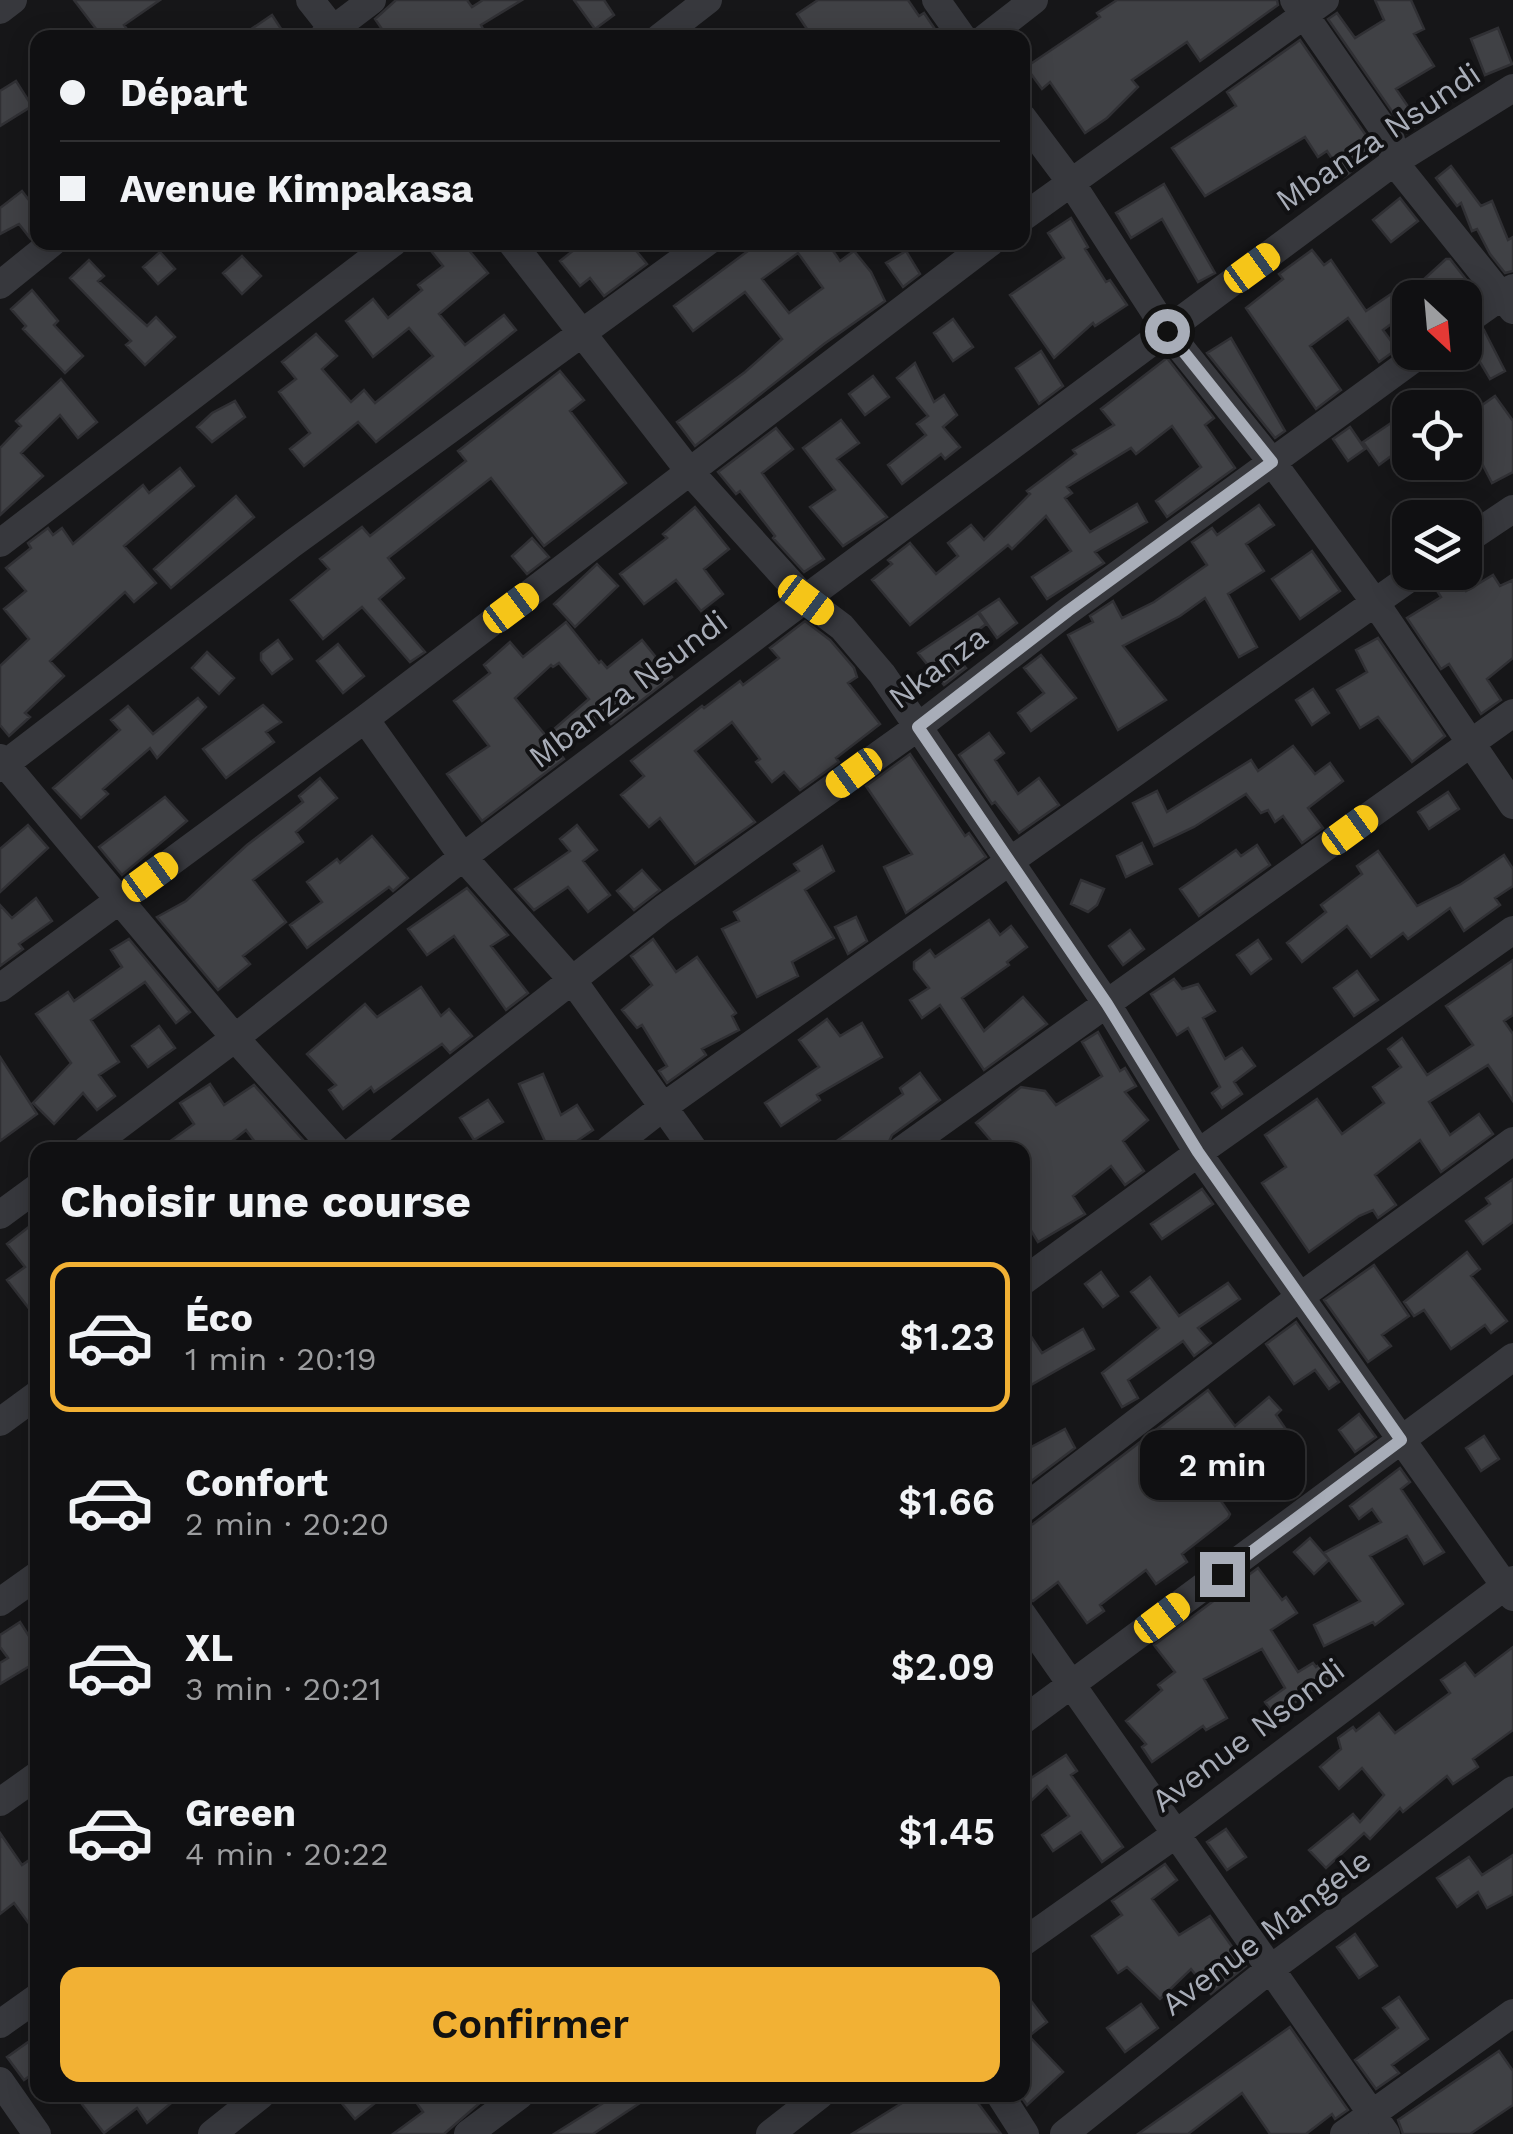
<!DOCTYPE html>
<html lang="fr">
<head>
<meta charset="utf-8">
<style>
  body { margin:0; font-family:"Work Sans",sans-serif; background:#1e1e20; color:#f1f3f6; height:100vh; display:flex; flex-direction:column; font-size:38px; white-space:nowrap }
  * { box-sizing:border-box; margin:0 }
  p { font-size:32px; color:#9c9d9f }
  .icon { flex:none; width:55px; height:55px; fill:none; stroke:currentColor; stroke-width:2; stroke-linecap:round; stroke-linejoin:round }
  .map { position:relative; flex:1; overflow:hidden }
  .side { position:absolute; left:30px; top:1142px; width:1000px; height:960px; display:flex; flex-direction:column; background:#101012; border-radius:20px; box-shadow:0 5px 25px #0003,0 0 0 2px #303032 }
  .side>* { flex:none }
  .hud { position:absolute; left:30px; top:30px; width:1000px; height:220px; border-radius:20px; box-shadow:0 5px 25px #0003,0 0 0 2px #303032; display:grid; align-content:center; height:220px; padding:0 30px; background:#101012 }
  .needle { width:65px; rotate:154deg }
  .fabs { position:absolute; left:1392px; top:280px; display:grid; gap:20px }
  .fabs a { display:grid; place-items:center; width:90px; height:90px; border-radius:20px; background:#101012; box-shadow:0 5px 25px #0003,0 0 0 2px #303032; font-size:50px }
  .end { position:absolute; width:45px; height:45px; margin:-22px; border:12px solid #a8adb8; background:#111; box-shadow:0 0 0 5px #111 }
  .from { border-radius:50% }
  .bubble { position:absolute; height:70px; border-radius:20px; background:#101012; box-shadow:0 5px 25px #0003,0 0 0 2px #303032; font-size:32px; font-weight:600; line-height:70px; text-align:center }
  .car { position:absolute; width:30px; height:60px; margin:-30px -15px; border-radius:12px; box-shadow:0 0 8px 2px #0007; background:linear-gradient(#f5c518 24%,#345 0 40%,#f5c518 0 76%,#345 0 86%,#f5c518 0) }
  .hud b { display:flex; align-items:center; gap:35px; height:95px; font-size:38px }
  .hud b+b { border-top:2px solid #303032 }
  .hud i { width:25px; height:25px; background:#f1f3f6 }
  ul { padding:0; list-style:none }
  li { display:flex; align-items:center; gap:30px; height:150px; margin:0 20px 15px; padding:0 10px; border:5px solid transparent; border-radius:20px }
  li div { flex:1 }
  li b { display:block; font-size:38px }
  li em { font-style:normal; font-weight:600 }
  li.active { border-color:#f2b134 }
  li>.icon { width:90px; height:90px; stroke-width:1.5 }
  h2 { padding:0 30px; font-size:45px; line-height:120px }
  .action { display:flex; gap:20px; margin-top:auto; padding:20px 30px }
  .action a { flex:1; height:115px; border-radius:20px; background:#f2b134; color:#111; font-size:40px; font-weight:600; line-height:115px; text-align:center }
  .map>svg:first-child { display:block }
  .building { fill:#404145; stroke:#303034; stroke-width:2.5; fill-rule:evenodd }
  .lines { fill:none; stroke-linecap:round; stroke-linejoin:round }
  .minor { stroke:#37383d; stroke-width:28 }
  .route { stroke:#a8adb8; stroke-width:12 }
  .labels { text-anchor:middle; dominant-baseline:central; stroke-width:8; stroke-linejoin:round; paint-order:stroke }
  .street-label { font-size:32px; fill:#a8adb8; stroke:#111113 }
</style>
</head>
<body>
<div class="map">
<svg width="1513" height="2134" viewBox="0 0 1513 2134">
  <rect width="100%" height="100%" fill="#161618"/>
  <!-- building -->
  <path class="building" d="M74,0h86l-36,25 9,13h-30z
    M396,0h71l5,7 11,-7h39l-41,25 3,6 -9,7h-87l-13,-19z
    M574,0h30l10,15 -19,14z
    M818,0h90l11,16 5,-3 17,25h-128l-16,-24z
    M1117,0h160l1,5 -78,56 -13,-19 -55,38 6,7 -31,31 -22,15 -35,-51 -8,7 -16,-22 74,-50 -3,-4z
    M1375,0h36l13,29 -10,5 20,32 -38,23 13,19 -8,6 12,14 -6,5 -79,-114 9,-6 18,25 29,-18z
    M272,15l15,23h-49z
    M1498,28l14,36 -27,11 -14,-36z
    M1300,40l74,107 1,7 -31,23 -17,-26 -9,6 -13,-20 -100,59 -33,-48 64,-42 -9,-14z
    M16,81l16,25 -32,20v-35z
    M1451,166l30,40 11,-5 16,39 5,-3v34l-8,2 -15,-19 -13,-25 -5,2 -11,-28 -4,3 -21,-28z
    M1164,184l51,89 -17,9 -36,-63 -31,19 -15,-25z
    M22,191l16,21v20l-8,6 -11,-14 -19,10v-26z
    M1400,198l18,23 -27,21 -18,-22z
    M1071,218l17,29 -3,2 21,33 4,-2 17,25 -32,21 -2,-3 -39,35 -44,-63 54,-37 -16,-25z
    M424,242h38l26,31 -49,41 26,31 39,-30 12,15 -140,112 -18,-20 -54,44 -14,-17 20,-16 -31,-41 17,-13 -14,-17 34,-28 21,22 -15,13 29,33 13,-12 11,13 58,-47 -24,-28 -36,29 -27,-36 27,-22 15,19 34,-28 -4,-5 25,-19z
    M584,242h45l18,22 -43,32 -14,-18 -10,8 -20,-25z
    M760,242h67l13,19 14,-10 17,21 14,29 -61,43 -129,102 -18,-24 68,-50 37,-33 -37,-47 -52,39 -19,-25zM798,253l25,35 -34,25 -27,-34z
    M1312,250l12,15 7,-5 35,51 44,-30v11l36,-33h4l19,24 -16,15h-43v12l-27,20 14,19 -18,13 -31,-44 -38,28 31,44 -25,19 -70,-101 37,-29 -4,-5z
    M906,251l14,23 -17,13 -17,-24z
    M160,252l15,17 -17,15 -15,-17z
    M242,256l19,20 -19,18 -19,-21z
    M89,260l15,16 -6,5 49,45 9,-9 19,20 -30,28 -19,-20 5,-4 -61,-63z
    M32,290l26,31 -4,4 29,31 -18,17 -42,-44 3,-3 -15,-17z
    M953,319l20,28 -20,14 -19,-28z
    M1484,330l21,41 -15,8 -13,-22 -5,3 -7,-11v-7z
    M1231,338l54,93 -10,7 -68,-85z
    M1041,351l22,35 -24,18 -23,-36z
    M1167,358l47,60 -9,7 30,43 -68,49 -11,-16 45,-34 -29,-41 -36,28 -5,-6 -64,39 5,6 -7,5 25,34 47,-28 10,18 -52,30 9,11 -57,36 -15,-22 39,-26 -25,-35 -34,33 -4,-4 -98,80 -38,-45 20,-16 -4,-4 22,-17 26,31 22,-18 -10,-13 23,-18 13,15 46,-46 -3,-3 49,-37 -3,-4 41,-25 -13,-16z
    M915,363l19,39 10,-7 13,20 -14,12 17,20 -15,12 -4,-5 -39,30 -14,-19 38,-30 -9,-11 11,-8 -31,-38z
    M560,371l24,29 -14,11 56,72 -82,63 -53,-68 -103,80 16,20 -25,21 46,53 -15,10 -48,-55 -39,32 -32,-39 38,-31 -9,-10 42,-32 8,9 96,-75 -8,-10z
    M873,376l16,21 -24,18 -16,-21z
    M61,379l36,43 -19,16 -18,-23 -39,38 22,23 -43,39v-67l21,-22 -5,-5z
    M1495,396l18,25v51l-21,11 -17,-33 -10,10v-43z
    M235,401l10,16 -33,25 -15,-15 15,-14z
    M1410,410v32l-31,23 -16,-23z
    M841,420l18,23 -22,16 50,58 -44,29 -33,-39 25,-17 -32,-42z
    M1350,427l15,22 -17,12 -15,-22z
    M776,428l17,21 -31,24 62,86 -20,13 -31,-34 2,-2 -35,-45 -4,3 -18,-22z
    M180,468l14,18 -70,60 32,37 -22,19 -9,-10 -75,69 14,15 -39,37 5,4 -21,19 -9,-11v-59l29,-27 -25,-30 22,-18 -20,-23 25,-20 -3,-5 20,-15 5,7 9,-7 11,16 70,-59 6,8z
    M236,496l18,21 -83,71 -17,-19z
    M1259,505l15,20 -28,19 18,27 -36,23 29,53 -18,10 -34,-59 -25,18 -57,30 43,54 -48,30 -50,-95 25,-13 -3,-6 23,-15 9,17 32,-16 53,-37 -15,-23 20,-14 5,7z
    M695,507l34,42 -25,20 19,25 -22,17 -25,-31 -32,24 -24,-30 47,-36 -4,-4z
    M532,538l17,19 -22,17 -15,-18z
    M1312,551l28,40 -40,28 -28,-40z
    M597,564l21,22 -43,41 -21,-23z
    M1493,575l7,11 13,-6v78l-26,21 14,21 -20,14 -32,-50 -8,5 -34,-51 34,-21 -5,-8 22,-11 8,13z
    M999,599l18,24 -20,15 -18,-26z
    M978,613l8,11 -34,27 14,17 -22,17 -26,-32z
    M805,621l25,19 24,28 3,9 -9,6 32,41 -44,34 3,4 -39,28 -16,-18 -12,10 -16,-20 4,-3 -28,-37 -37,29 60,71 -60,42 -35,-46 -11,9 -28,-32 23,-19 -13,-15 71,-55 2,2 36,-27 3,4 36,-27 -9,-10z
    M566,622l33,41 2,-2 6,7 35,-28 30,37 -61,47 -8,-9 -44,37 5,7 -82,62 -35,-47 42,-28 -35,-45 36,-28 -6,-8 26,-23 13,15zM559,663l30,36 -43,37 -31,-38 36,-33 2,2z
    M1378,638l67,98 -33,26 -34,-45 -18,11 -23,-38 30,-18 -11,-22z
    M278,640l14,19 -20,15 -11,-14v-7z
    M338,644l26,32 -21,17 -26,-32z
    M207,652l27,26 -15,16 -27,-26z
    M1041,655l35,43 -45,33 -13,-18 26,-20 -20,-25z
    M1313,689l16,24 -17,12 -16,-25z
    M198,698l8,9 -49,51 -7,-10 -47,41 5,5 -27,24 -28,-30 67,-58 -9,-10 17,-14 25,28z
    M263,705l18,17 -15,10 8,10 -48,36 -23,-29z
    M989,733l15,20 -9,7 23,34 21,-16 20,27 -40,28 -24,-31 -3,2 -33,-49z
    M1293,746l22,28 15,-11 13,18 -35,27 15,20 -21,15 -19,-27 -8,6 -7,-12 -7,3 -15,-19 -52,33 -40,19 -21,-43 24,-12 10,21 84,-52 7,11z
    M910,754l55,82 4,-3 17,24 -80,56 -22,-46 28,-13 -46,-68z
    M320,778l17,20 -41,34 7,10 -50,38 33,42 -43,34 7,8 -32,26 -61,-73 29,-16 61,-56 56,-43 -4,-6z
    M1448,792l11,17 -30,20 -11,-17z
    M165,797l22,24 -65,54 -23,-28z
    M28,825l20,23 -48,44v-43z
    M577,825l20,25 -14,11 27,34 -22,17 -20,-25 -34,23 -19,-21 55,-38 -10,-12z
    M372,836l36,42 -15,13 -4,-4 -82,61 -17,-23 32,-23 -15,-20 30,-23 3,4z
    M1142,843l10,21 -26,13 -9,-21z
    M1257,845l13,20 -71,51 -19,-27 56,-39 5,6z
    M822,846l12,25 -29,19 29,48 -42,24 6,14 -41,21 -35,-68 17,-8 -5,-9 65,-41 -5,-7z
    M1378,851l39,55 44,-22 43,-29 9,14v17l-18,12 5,7 -36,26 -14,-23 -42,31 -5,-6 -32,24 -24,-31 -45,36 -15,-19 39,-31 -5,-7 41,-31 -5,-8z
    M642,870l18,20 -26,20 -17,-19z
    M1081,880l23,9 -7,16 -9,7 -17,-8z
    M467,888l41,47 -17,11 37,47 -22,17 -52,-74 -27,19 -19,-26z
    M36,898l16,23 -33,23 4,5 -23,17v-61l12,13z
    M856,917l11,24 -19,13 -13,-27z
    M989,920l11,15 11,-9 16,21 -20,15 2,3 -47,33 22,33 39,-34 24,27 -63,46 -44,-65 -18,13 -12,-18 19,-12 -15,-19v-7l16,-12 5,7z
    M1130,930l14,19 -21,16 -14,-19z
    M129,939l61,73 -14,11 -31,-41 -54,38 28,42 -20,13 16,21 -18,14 -14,-17 -29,31 -21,-21 38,-40 -35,-49 32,-22 6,9 48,-34 -11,-17z
    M653,939l23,33 21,-15 39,56 -4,3 7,14 -37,19 4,6 -39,28 -8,-12 8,-5 -25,-41 -5,3 -15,-18 30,-25 -21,-29z
    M1258,940l13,19 -20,15 -14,-19z
    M1513,960v55l-9,6 9,13v67l-25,-36 -59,37 21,33 29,-21 14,20 -52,38 -21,-32 -45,35 21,30 -18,13 -5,-8 -14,6 -50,36 -47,-69 24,-16 -21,-32 52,-36 25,35 42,-31 -11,-16 28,-20 -13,-18 14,-11 25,37 46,-30 -27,-39z
    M1357,971l21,29 -24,16 -20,-28z
    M1174,979l8,10 16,-5 17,27 -12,7 22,41 17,-11 13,18 -21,16 8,12 -20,14 -10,-15 8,-6 -32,-59 -11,7 -26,-41z
    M421,987l20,29 8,-7 23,27 -22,17 -8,-9 -68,48 -3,-5 -28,22 -14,-19 7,-5 -29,-31 58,-50 12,13z
    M827,1019l13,17 22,-13 20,34 -65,38 3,5 -39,26 -16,-23 54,-36 -20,-27z
    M159,1026l16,22 -27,19 -16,-21z
    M1098,1032l22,39 5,-3 11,18 -11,6 23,28 -25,21 21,30 -19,14 -14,-19 -38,30 12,18 -47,28 -16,-26v-66h-23l-23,-27 45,-36 24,4 11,14 46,-29 -20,-34z
    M0,1057l37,57 -37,27z
    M920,1073l20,27 -48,35 -7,15h-61l79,-56 -3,-6z
    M543,1074l18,41 16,-10 16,25 -29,20h-15l-30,-66z
    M210,1084l14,21 30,-20 58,65h-51l-15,-20 -25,20h-63l36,-26 -14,-21z
    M488,1100l15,22 -29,18 -14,-22z
    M1513,1179v43l-30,22 -17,-23 24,-17 -4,-6z
    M1202,1189l11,15 -51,35 -11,-15z
    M30,1226l8,10v84l-31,-40 18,-13 -18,-23z
    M1467,1252l13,17 -9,7 36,45 -16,12 -6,-8 -34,24 -27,-39 -10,6 -10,-14z
    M1374,1265l35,51 -27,19 9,11 -23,16 -44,-62z
    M1101,1272l17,24 -15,11 -18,-23z
    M1150,1277l29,39 49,-33 12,16 -42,29 13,15 -17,13 -11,-15 -55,39 10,18 -16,9 -20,-34 57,-45 -28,-36z
    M1296,1322l43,60 -10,7 -14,-19 -21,14 -28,-40z
    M1022,1323l20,30 41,-24 11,20 -72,41z
    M1208,1390l27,36 34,-29 12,13 -5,5 25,36 -59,41 -16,-19 -16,12 20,29 -2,4 -46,36 5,8 -31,22 -10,-14 -46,35 4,6 -17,12 -29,-41 -25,19 -11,-4v-70l11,-3z
    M1359,1414l17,23 -21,15 -16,-22z
    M1065,1429l10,19 -53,40v-36z
    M1484,1436l15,23 -18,12 -15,-23z
    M1400,1468l10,14 -9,7 43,63 -20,12 -17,-28 -37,20 33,48 -28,21 -2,-3 -49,24 -10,-21 46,-24 -36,-48 57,-31 -9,-13 -13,10 -9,-13z
    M1310,1538l19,22 -15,14 -20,-22z
    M1258,1568l24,32 4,-3 11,16 -26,17 27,42 15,-9 3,4 7,-5 10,14 -58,40 -10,-14 20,-14 -23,-39 -58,30 23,39 -21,12 -3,-4 -51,36 -10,-15 4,-3 -20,-23 36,-31 -4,-5 17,-13 -21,-27z
    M20,1622l18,28v11l-38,23v-21l8,-5 -8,-11v-12z
    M1513,1647v83l-40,29 5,8 -25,17 -6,-8 -44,36 -3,-4 -30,31 -6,-6 -38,35 -17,-18 44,-36 7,8 24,-27 -22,-27 -23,21 -19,-22 21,-18 -3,-11 15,-11 3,4 23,-18 16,20 55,-40 -9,-13 24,-17 10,13z
    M1066,1755l11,16 -6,4 52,72 -21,15 -21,-30 -28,19 -11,-16 27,-19 -22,-30 -25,23v-25z
    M1226,1829l20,28 -19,13 -20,-28z
    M0,1833l22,32 16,-11v82l-24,-33 -14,11z
    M1513,1855v39l-26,14 -9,-16 -21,15 -20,-29 32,-21 13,18z
    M1165,1864l12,16 -25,19 27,36 31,-19 36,50 -35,28 -20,-25 -31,30 -33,-32 -9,6 -26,-37 30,-21 -10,-14z
    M1355,1934l22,32 -18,12 -22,-31z
    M1022,1989l25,33 -18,14 34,36 -36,33 -5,-7z
    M1399,1997l29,42 -36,26 7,8 -23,16 -21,-29 43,-32 -15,-20z
    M1141,2004l17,24 -33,24 -18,-24z
    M1290,2027l58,83 -13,9 -3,-5 -26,20h-36l-28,-41 -54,41h-50z
    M38,2035v35l-14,10 -17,-23z
    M1499,2051l14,20v34l-43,29h-67l-5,-14z
    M75,2095h106l-34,28 -10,-15 -33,25z
    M335,2095h50l-30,24z
    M411,2095h78l-45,39h-51l30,-22z
    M616,2095h36l-59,39h-39z
    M915,2095h57l29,39h-149z"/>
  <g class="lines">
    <!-- minor -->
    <path class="minor" d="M310,0l30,38
      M936,0l27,38
      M1294,0l97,140 3,22 119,148
      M0,10l13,-10
      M322,38l50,-38
      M659,38l49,-38
      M985,38l49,-38
      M1022,117l48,64 97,150 105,131 102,139 139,204
      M1022,218l303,-218
      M511,242l179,230 115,127 37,28 40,47 225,330 91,149 315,444
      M0,285l53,-43
      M1465,322l48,-34
      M1465,541l48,-32
      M0,543l394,-301
      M365,719l98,138 110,124 121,169
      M0,758l235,280 101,112
      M0,768l292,-224 415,-302
      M0,988l365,-269 626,-477
      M86,1150l149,-112 228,-181 342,-258 589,-437 119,-74
      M355,1150l308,-241 255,-182 150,-116 355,-259
      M608,1150l55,-43 755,-535
      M902,1150l611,-437
      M0,1215l38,-28
      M1022,1282l176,-129 315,-223
      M0,1422l38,-28
      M1022,1510l279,-214 212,-155
      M0,1602l38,-27
      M1022,1614l364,520
      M1022,1721l491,-364
      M0,1802l38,-27
      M1022,1943l154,-109 337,-254
      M0,2024l38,-27
      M0,2081l37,53
      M1000,2095l25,39
      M212,2134l49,-39
      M468,2134l52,-39
      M770,2134l50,-39
      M1064,2134l205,-164 244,-180
      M1344,2134l169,-121"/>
  </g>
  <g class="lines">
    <!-- route -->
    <path class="route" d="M1167,331l105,131 -204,149 -150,116 189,277 91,148 203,288 -179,134"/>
  </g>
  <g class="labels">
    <!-- street labels -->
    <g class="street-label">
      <text transform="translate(1378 137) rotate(-34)">Mbanza Nsundi</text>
      <text transform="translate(938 667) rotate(-37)">Nkanza</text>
      <text transform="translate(628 689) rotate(-37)">Mbanza Nsundi</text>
      <text transform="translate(1248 1735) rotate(-37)">Avenue Nsondi</text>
      <text transform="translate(1266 1932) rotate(-37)">Avenue Mangele</text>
    </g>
  </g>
</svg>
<div class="fabs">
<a><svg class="needle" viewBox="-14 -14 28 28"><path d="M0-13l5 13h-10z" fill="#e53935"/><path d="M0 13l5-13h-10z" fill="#9c9d9f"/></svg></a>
<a><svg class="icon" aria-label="locate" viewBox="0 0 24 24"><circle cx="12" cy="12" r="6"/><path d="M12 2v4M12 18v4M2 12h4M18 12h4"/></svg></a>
<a><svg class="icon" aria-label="layers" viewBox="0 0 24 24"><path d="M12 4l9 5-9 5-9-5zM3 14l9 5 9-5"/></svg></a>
</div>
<i class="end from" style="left:1167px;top:331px"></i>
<i class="end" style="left:1222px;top:1574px"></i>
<div class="bubble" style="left:1140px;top:1430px;width:165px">2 min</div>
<i class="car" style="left:1252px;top:268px;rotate:54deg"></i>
<i class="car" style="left:806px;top:600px;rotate:127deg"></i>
<i class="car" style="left:511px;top:608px;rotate:53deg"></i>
<i class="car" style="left:854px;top:773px;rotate:234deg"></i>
<i class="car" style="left:1350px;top:830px;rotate:54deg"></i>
<i class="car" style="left:150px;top:877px;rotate:54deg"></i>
<i class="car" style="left:1162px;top:1618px;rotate:53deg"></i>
<div class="hud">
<b><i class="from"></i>Départ</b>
<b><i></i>Avenue Kimpakasa</b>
</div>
<section class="side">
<h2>Choisir une course</h2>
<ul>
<li class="active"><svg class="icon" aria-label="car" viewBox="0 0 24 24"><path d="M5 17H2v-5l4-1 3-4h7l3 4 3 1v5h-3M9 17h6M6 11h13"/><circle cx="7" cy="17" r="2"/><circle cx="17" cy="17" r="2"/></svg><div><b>Éco</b><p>1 min · 20:19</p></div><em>$1.23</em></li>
<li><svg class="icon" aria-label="car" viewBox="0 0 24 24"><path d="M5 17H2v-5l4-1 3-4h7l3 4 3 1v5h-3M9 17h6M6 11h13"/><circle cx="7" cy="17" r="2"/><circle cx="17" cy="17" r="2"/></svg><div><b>Confort</b><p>2 min · 20:20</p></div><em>$1.66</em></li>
<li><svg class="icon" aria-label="car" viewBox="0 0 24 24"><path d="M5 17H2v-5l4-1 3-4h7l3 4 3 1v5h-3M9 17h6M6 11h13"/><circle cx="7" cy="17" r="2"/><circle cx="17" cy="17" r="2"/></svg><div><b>XL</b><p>3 min · 20:21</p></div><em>$2.09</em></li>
<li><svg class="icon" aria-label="car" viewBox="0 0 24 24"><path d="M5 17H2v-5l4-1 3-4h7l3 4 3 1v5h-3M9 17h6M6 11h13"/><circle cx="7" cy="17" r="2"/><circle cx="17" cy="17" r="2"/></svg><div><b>Green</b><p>4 min · 20:22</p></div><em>$1.45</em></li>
</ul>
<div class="action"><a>Confirmer</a></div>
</section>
</div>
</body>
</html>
